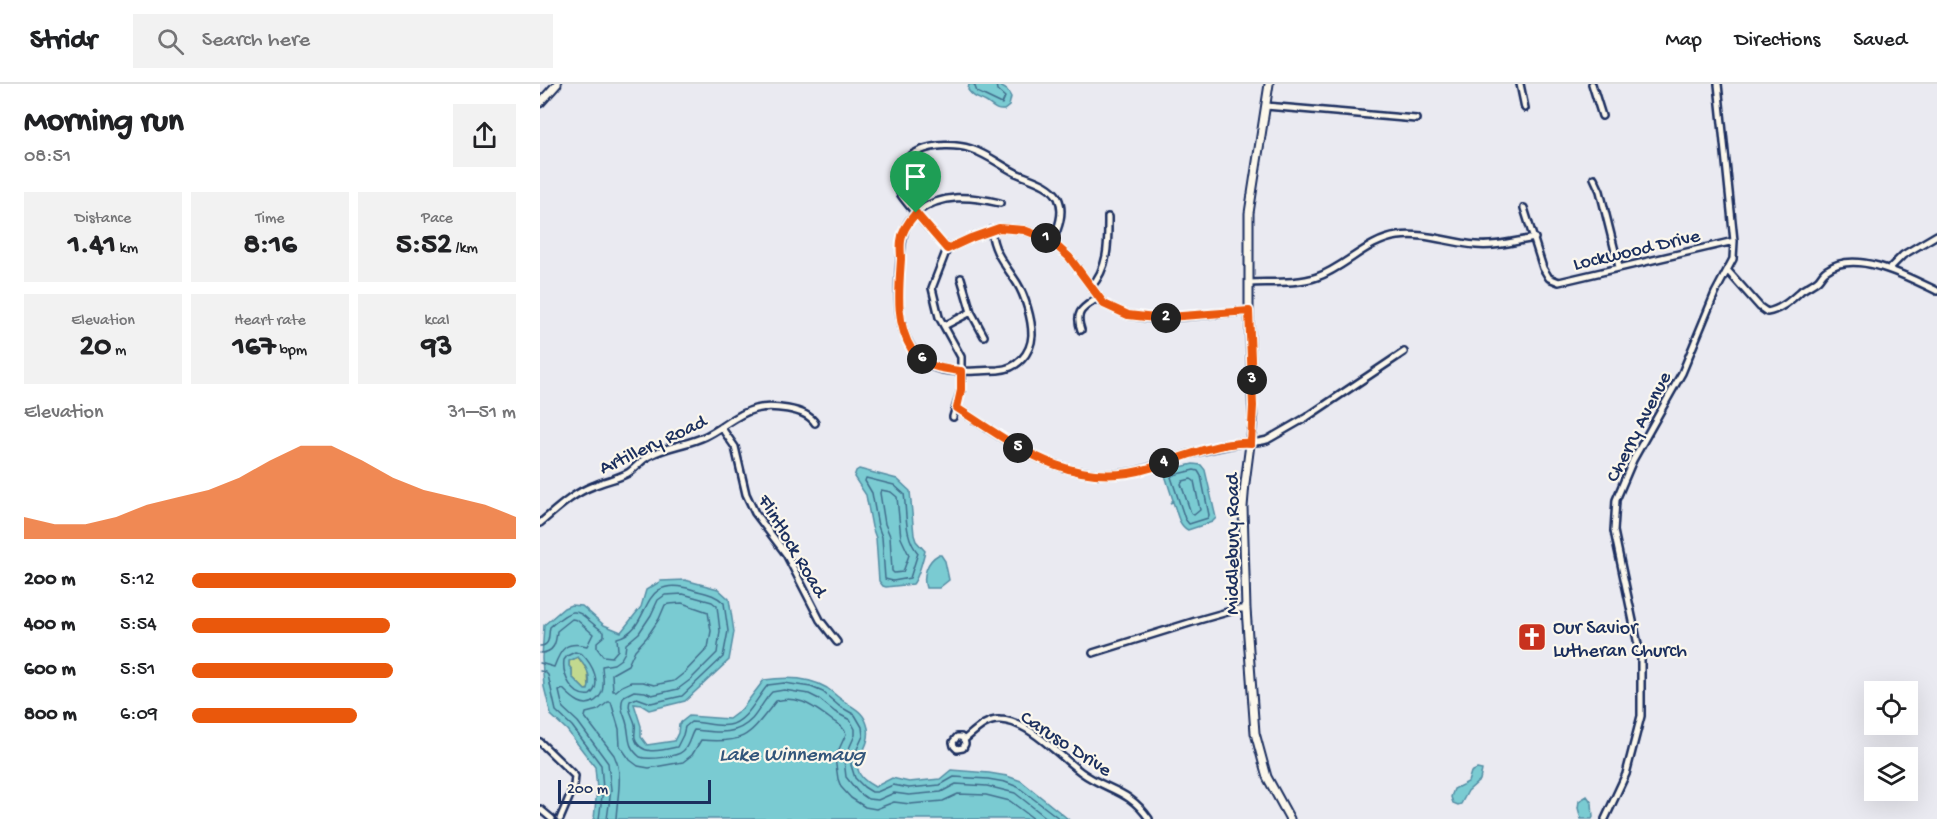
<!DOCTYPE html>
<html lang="en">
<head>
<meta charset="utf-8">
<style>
  body { margin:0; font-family:"Gochi Hand",sans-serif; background:#f2f2f2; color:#202124; height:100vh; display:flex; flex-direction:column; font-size:22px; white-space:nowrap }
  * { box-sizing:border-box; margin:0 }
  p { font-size:20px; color:#757577 }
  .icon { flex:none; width:33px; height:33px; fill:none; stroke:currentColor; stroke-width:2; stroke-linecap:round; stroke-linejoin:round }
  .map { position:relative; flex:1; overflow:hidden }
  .panel { display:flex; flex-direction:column; background:#fff; width:540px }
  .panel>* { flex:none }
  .fabs { position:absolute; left:1324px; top:597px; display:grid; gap:12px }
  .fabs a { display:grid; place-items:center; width:54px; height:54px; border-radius:0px; background:#fff; box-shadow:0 6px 24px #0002; font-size:30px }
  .scale { position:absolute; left:18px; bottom:15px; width:153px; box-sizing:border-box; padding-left:6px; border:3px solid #1b2f5e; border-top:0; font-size:16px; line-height:21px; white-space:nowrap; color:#1b2f5e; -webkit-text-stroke:4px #fbf7ec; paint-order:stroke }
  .pin { position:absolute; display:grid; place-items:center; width:51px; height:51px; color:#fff; margin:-62px -26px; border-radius:50% 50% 50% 0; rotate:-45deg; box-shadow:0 0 6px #0007 }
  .pin .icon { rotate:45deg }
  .km { position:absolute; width:30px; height:30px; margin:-15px; border-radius:50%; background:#222; color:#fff; font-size:16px; line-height:30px; text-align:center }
  .round { display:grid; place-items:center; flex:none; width:63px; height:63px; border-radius:0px; background:#f2f2f2 }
  .summary { display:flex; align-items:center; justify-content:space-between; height:102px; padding:0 24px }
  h1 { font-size:33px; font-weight:700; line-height:45px }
  .metrics { display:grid; grid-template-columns:repeat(3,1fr); gap:9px; height:102px; padding:6px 24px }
  .metrics div { display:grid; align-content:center; border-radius:0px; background:#f2f2f2; text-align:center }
  .metrics b { font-size:30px; font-weight:700 }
  .metrics small { font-size:16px; font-weight:400 }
  .metrics p { font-size:16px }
  .chart { height:168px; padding:12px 24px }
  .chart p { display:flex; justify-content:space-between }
  .chart svg { width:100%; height:108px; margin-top:6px; fill:#ea580c; opacity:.7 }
  ul { padding:0 24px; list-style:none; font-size:20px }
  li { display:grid; grid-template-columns:96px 72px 1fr; align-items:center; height:45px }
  li i { height:15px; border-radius:8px; background:#ea580c }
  header { display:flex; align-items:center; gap:36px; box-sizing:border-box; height:84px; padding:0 30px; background:#fff; border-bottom:2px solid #e0e0e0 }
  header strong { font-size:28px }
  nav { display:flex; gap:33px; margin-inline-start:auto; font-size:21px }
  .search { width:420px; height:54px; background:#f2f2f2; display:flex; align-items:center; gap:15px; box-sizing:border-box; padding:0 21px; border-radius:0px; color:#757577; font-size:22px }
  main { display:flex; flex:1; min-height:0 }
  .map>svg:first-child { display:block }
  .green { fill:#c2d98f; stroke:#6e8476; stroke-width:1.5 }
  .water { fill:#7acbd2; stroke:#548da4; stroke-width:1.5; fill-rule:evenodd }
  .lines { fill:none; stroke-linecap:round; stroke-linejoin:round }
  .shore { stroke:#416d8c; stroke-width:1.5 }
  .minor-casing { stroke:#1b2f5e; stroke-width:10 }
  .tertiary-casing { stroke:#1b2f5e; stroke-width:11 }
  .minor { stroke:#fbf7ec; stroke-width:5 }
  .tertiary { stroke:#fbf7ec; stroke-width:7 }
  .route-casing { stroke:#fff; stroke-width:12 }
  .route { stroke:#ea580c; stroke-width:8 }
  .labels { text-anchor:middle; stroke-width:4.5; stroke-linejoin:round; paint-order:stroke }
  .street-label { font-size:20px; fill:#1b2f5e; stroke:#fbf7ec }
  .poi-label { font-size:20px; fill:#1b2f5e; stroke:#fbf7ec; text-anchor:start }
  .water-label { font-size:21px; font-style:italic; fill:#33567b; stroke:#fbf7ec }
</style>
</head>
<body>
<header>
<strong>Stridr</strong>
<div class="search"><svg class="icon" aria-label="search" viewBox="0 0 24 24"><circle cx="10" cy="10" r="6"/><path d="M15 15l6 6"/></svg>Search here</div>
<nav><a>Map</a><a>Directions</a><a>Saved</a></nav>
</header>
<main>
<section class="panel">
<div class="summary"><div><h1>Morning run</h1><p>08:51</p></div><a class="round"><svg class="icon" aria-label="share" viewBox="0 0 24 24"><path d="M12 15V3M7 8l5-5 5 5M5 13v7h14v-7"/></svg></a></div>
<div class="metrics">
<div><p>Distance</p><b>1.41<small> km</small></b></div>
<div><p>Time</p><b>8:16</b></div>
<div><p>Pace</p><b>5:52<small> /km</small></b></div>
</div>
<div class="metrics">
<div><p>Elevation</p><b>20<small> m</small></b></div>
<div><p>Heart rate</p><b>167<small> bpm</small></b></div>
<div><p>kcal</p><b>93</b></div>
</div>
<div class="chart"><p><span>Elevation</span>31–51 m</p>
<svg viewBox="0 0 160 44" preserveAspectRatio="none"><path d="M0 44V35L10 38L20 38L30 35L40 30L50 27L60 24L70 19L80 12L90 6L100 6L110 12L120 19L130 24L140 27L150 30L160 35V44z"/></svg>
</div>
<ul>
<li><b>200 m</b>5:12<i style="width:100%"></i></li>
<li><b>400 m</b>5:54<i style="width:61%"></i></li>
<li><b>600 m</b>5:51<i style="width:62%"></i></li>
<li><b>800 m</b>6:09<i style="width:51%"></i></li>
</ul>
</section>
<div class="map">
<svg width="1397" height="735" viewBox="0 0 1397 735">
  <rect width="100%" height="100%" fill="#eaeaf1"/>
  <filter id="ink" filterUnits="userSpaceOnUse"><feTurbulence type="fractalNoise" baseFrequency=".0167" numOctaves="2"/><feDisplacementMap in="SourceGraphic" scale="12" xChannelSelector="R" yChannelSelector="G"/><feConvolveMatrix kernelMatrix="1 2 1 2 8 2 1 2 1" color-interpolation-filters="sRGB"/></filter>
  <g filter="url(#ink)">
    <path class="green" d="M38,573L48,587L49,605L45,606L32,593V586L29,582V577Z"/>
    <path class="water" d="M457,0L467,6L471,13L469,22L464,26C455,27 453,22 446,18C438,14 434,14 428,6L429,0Z
      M653,380L661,381L665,386L676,434L672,438L648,446C638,441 637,428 633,418L630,419L633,416L625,391L628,386Z
      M319,385L357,395L370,407L374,451L376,457L385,467C383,475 378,494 373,500L346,503L343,502L339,497L336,454L332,443L326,411L314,393L316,387Z
      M398,471H401L405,477L409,496L399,504H386C382,492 387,477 398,471Z
      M145,496L178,505L189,515L194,548L189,576L145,617L109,626L101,621L94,620L101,642V653L107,661L134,657L138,649L139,640L149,632L189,635L201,626L224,596C244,593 268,592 287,604C293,608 298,614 305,618C316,625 325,629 328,644C333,669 298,683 335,703L352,694L369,698L400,695L411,686L449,689L467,692L481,697L528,735H54L57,705L55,683L27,646L11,631L4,603L2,574L4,541L24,524L31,521L42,522L64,541L81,548L101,523L106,506L121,497ZM38,573C47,582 52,593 48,606H45L32,593V586L29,582V577Z
      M937,685L942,686L940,696L928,707L921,720L918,721L913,719L911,713L914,705L928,698L931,688Z
      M1047,712L1052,719L1053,733L1052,735H1041L1038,724L1039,717Z"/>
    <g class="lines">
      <path class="shore" d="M434,0L437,8L462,20L465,13L457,6L456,0
        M654,386L658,387L661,392L669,431L668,434L649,440L645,435L631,393L633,391Z
        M326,394L354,401L364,410C367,430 364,453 378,469L370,494L353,497L345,495L342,453L338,442L332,409L325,397Z
        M651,395L654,397L660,426L654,431L651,429L641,400L643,397Z
        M341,406L351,408L357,413L361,454L369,471L363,488L354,489L352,487L350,452L345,440L340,409Z
        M142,519L168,528L171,547L168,564L144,589L134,597L114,601L103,598H91L82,602L76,607H73L72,590L88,581L95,566L107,553L119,535L125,521L129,520Z
        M0,562C11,562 8,551 10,543C40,516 37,530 64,548V552L57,558V564L63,572L72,573L78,566L77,554C115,545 95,487 154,506C165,509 175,510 184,519L188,547L183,573L142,612L111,619L97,614L90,617C87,625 93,632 95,640C96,645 94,650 95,654C100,673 123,666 137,663L143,651L145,643L151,638C164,638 176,643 189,641C207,638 217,613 228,601L244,599L271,603L283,608L299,622L315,631L322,643L323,652L312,676L311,681L315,694L324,703L332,708H337L353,701L369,704L400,701L414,693L448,695L465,698L478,703L520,735
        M35,568L42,570C52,580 63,600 50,611C32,614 22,590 24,576L27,572Z
        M0,569C14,569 16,559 17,547L32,535L37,536L53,550L47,562C26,557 21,564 14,583L0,579
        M0,587L5,588L8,591L16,627L32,642L61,681L63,705L59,735
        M67,735L71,706L68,679L38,638L23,624L19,607L23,605C28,610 33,615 39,618C51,624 63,614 63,601C64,595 62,588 62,582L74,580L81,575L85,568L86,560L99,549L111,531L118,516L125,511L143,510L172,518L177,522L180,547L177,569L150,596L138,605L112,611L105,608L94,607L84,612C78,624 85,630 87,641C90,656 87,662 100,673C108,676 137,673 143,667C149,662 150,652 154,646C175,648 195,653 212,635C219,627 224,616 232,608L244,606L269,610L279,615L295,628L310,636L315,645V651L304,676L306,693L318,708L328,715L338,716L354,709L369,711L401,708L416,700L447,702L475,709L508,735
        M76,735C77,713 84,691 74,671L45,633L46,629L58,626L68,618H71L79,645L80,662L90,676L98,682L109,684L143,678L152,671L161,656C206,660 209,651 236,617C259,611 272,622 289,634C296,640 303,641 306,650L295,674L298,695L301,703L311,714L325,723L336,725L354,718L370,720L403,717L418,710L446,711L470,717L494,735"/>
      <g class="minor-casing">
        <path id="minor" d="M980,0L985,24
          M1052,0L1062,32
          M726,22L876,35
          M1054,94L1060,107L1079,183
          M984,124L1003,184L1009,194L1019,198L1194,157
          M451,146C454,170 465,180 477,199C485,212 492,235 492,251C491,270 477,285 458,286C436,286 405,292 386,279C355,257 357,211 360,178C363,158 360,143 377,128C402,109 431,112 460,119
          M407,165C399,155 363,117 360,109C347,66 400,55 431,65C449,71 460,81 476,89C489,95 511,100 518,114C525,128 518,145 512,158
          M1350,184L1363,171L1397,151
          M1188,187L1220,223L1227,228C1241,226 1252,215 1262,206C1267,203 1273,200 1278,196C1281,193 1283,188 1287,186C1316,164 1370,194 1397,207
          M421,194L431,228L444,252
          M709,199C729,198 758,200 777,193C806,183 827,156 858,152C884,148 910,159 936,161C956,163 975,157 995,154
          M551,203C569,183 568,159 568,133
          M404,242L431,228
          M541,246C534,226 544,224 559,213
          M417,324C472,360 523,401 593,388C613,384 631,375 650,370C666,366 683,362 700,359C709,358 718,359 727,356L767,333L864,268
          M413,333L421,306V273L399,233L392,204L407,165L431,154L459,144L484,146L510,156L529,173L564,220L588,231L615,235L709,227
          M181,343L195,363L206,410L215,429L246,470L280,536L297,558
          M0,439C17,425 32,410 53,402C64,397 77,395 88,389C96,384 101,376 109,372C127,362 148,361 166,352C183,344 196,330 215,325C230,321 266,324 275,339
          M553,569L659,536L698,525H706
          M424,656L421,653H417L413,658L414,662L417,665L423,664L425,660L424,656C435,647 446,635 460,636C489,637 518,671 541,688C567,707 589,705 609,735
          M0,658L35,692L34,702L20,735
          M0,725L12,735
          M1065,735L1086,690L1101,632V575L1074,447L1076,416L1093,376L1142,289L1175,209L1193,175L1194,157L1178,0"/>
      </g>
      <g class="tertiary-casing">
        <path id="tertiary" d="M729,0L709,129V227L713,337L705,399L703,423L706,525L715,649L727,693L750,735
          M0,19L17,0"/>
      </g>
      <use href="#minor" class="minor"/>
      <use href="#tertiary" class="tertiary"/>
    </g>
  </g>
  <g class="lines" filter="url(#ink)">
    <g class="route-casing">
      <path id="route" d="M376,129L407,165L431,154L459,144L484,146L510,156L529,173L564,220L588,231L615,234L709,227L713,322L711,359C680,357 639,374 610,384C534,408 477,363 417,324L421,306V287C403,285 383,283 372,266C355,239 359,205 361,175C361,169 360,163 361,157C362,146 369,137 376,129Z"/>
    </g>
    <use href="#route" class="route"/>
  </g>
  <defs>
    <g id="church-square" transform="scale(1.5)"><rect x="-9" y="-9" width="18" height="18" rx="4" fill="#c8321e" stroke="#fbf7ec"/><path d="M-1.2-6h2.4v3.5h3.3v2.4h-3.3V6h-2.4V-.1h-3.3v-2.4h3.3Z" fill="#fff"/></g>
  </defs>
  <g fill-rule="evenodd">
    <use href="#church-square" x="992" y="553"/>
  </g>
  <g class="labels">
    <g class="street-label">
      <text transform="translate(1096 164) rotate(-13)" y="7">Lockwood Drive</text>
      <text transform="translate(1097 342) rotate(-63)" y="7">Cherry Avenue</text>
      <text transform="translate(112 359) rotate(-25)" y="7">Artillery Road</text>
      <text transform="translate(691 460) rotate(-90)" y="7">Middlebury Road</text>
      <text transform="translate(254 461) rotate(59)" y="7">Flintlock Road</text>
      <text transform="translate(527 658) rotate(33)" y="7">Caruso Drive</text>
    </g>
    <g class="poi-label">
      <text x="1013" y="549">Our Savior<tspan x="1013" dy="23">Lutheran Church</tspan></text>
    </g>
    <g class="water-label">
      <text x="252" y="676">Lake Winnemaug</text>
    </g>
  </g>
</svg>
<div class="fabs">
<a><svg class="icon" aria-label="locate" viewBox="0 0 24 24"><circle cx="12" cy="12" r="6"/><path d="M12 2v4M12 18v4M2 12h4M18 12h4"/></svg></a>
<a><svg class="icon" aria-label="layers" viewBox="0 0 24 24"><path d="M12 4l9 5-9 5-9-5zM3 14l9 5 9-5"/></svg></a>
</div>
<div class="scale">200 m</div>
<div class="pin" style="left:376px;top:129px;background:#1e9e55"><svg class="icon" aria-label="arrive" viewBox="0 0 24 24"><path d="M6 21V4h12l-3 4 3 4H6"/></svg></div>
<b class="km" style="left:506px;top:154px">1</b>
<b class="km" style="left:626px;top:234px">2</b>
<b class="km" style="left:712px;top:296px">3</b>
<b class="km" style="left:624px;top:379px">4</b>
<b class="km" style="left:478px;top:364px">5</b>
<b class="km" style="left:382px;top:275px">6</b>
</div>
</main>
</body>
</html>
